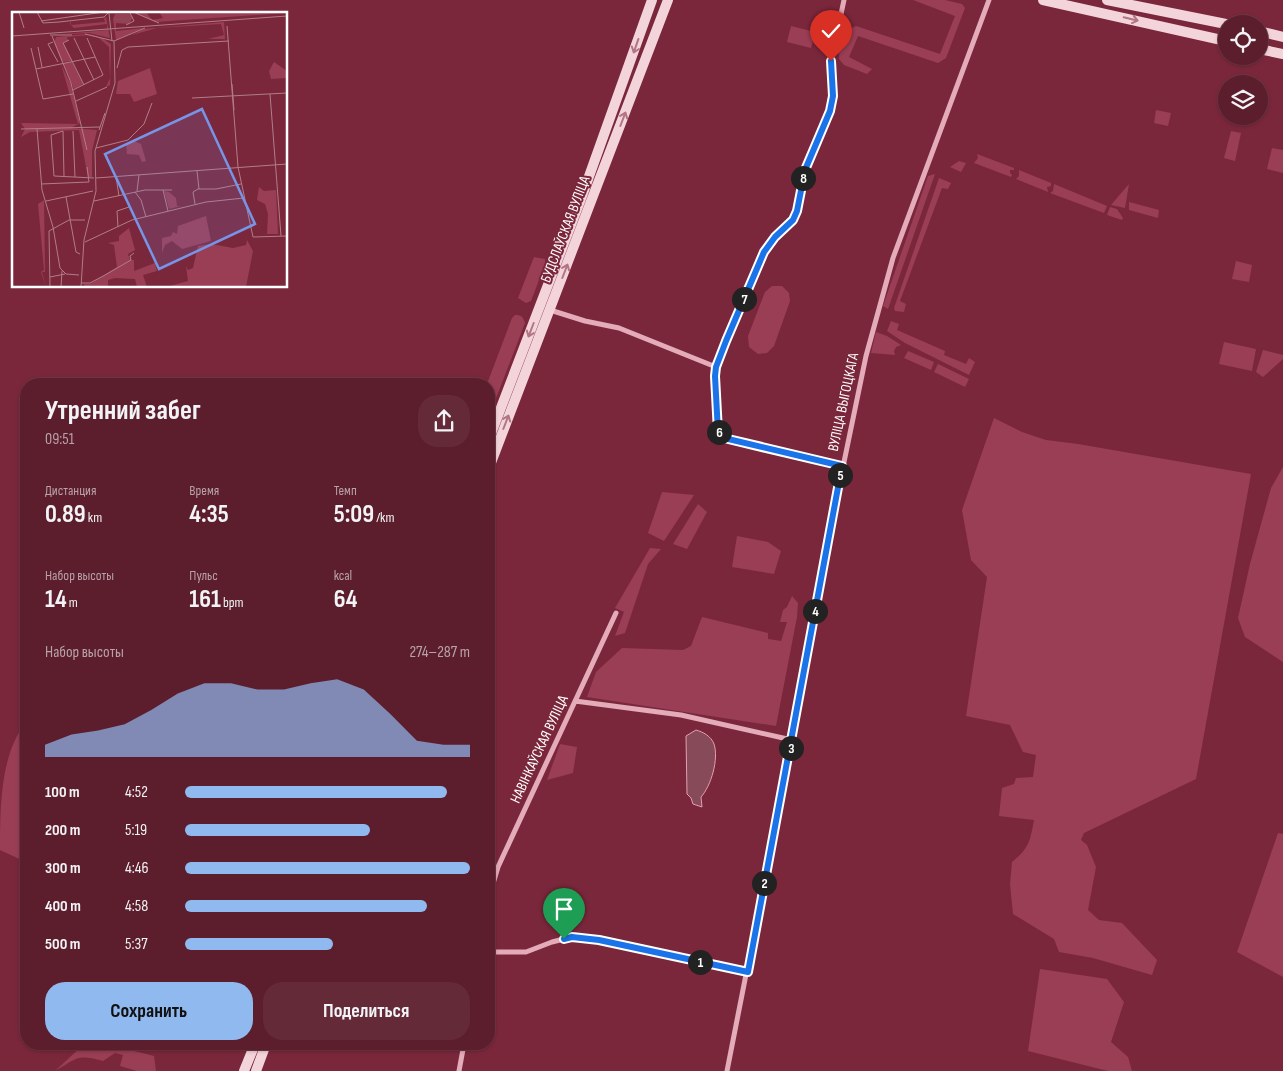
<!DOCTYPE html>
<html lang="ru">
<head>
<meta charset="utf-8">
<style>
  body { margin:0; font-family:"Sofia Sans Condensed",sans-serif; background:#652a38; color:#f1f3f6; height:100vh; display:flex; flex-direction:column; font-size:19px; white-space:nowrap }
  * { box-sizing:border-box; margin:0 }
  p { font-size:16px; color:#b8a2a9 }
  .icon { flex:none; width:28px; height:28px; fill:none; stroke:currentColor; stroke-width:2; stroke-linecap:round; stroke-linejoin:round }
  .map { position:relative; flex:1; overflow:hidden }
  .details { position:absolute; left:20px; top:378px; width:475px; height:672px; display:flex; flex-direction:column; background:#5c1d2c; border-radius:20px; box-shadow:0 1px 4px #0004,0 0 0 1px #713b48 }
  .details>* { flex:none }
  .fabs { position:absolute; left:1218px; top:15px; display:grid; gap:10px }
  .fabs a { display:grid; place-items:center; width:50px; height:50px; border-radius:50%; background:#5c1d2c; box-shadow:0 1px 4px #0004,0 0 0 1px #713b48; font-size:25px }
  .pin { position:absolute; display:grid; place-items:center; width:42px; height:42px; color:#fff; margin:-51px -21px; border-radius:50% 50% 50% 0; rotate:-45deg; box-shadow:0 0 5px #0007 }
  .pin .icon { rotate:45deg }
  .km { position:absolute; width:25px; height:25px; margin:-12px; border-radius:50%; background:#222; color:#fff; font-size:14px; line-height:25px; text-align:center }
  .round { display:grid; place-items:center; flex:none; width:52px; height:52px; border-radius:20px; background:#652a38 }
  .head { display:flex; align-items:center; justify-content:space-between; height:85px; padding:0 25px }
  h1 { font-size:28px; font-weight:700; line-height:38px }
  .stats { display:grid; grid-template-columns:repeat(3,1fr); gap:8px; height:85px; padding:5px 25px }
  .stats div { display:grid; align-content:center }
  .stats b { font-size:25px; font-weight:700 }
  .stats small { font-size:14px; font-weight:400 }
  .stats p { font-size:14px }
  .chart { height:140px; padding:10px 25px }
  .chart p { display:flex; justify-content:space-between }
  .chart svg { width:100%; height:90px; margin-top:5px; fill:#90b9f0; opacity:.7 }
  .primary-button { display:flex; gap:10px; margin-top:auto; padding:10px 25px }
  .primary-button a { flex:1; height:58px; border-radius:20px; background:#90b9f0; color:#111; font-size:20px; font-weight:700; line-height:58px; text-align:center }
  .primary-button a+a { background:#652a38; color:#f1f3f6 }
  ul { padding:0 25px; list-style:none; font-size:16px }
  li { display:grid; grid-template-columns:80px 60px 1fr; align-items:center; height:38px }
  li i { height:12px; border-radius:6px; background:#90b9f0 }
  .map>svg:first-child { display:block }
  .green { fill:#9a3e55 }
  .water { fill:#874a58; stroke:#e49fb2 }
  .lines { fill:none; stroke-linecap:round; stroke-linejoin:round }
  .street { stroke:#e4abb9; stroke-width:5 }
  .secondary { stroke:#f4d4db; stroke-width:10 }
  .oneway { stroke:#b17583 }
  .route-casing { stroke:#fff; stroke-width:10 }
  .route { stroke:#1a73e8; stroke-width:6 }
  .labels { text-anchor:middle; stroke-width:4; stroke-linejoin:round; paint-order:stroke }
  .street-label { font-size:15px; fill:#fff; stroke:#7b273b }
  .inset-river { fill:none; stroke:#874a58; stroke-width:2.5 }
  .inset-road { fill:none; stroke:#b07d89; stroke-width:1 }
  .view { fill:#7795e8; fill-opacity:0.15; stroke:#7795e8; stroke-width:2.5 }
  .inset-edge { fill:none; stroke:#fff; stroke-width:2.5 }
</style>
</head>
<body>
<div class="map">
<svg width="1283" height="1071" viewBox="0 0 1283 1071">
  <rect width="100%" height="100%" fill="#7b273b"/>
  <path class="green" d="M913,0H945L962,4L965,8L946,58L938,63L858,36L849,57L872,69L867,74L844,65L839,59C840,39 836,35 856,26L940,54L955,16Z
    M791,26L815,32L811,48L787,42Z
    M1156,110L1171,113L1168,126L1154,123Z
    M1231,131L1241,133L1235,161L1224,158Z
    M1272,148L1283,150V173L1267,169Z
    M977,154L1014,168V170H1010V173L1012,175L1011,177L974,163L978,158Z
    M959,161L966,163L961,172L950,167Z
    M1019,170L1051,183V186L1047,187L1048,192L1016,179L1019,176Z
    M935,174L888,309L883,306L928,176Z
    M939,178L951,183L948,189L942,188L900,301L906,304L904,312L895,311L894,308Z
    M1054,184L1107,206L1104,213L1050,193L1053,191Z
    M1129,184L1125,208L1111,205Z
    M1129,202L1159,210L1158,218L1129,210Z
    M1110,207L1117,209L1123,218L1122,220L1107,215Z
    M534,257L545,259V264L531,301L526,303L518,298Z
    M1236,261L1252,265L1249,282L1232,279Z
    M772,286H782L789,293L790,301L774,346L767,353L758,354L749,347L748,336L765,292Z
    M515,315C522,315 523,317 525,323L495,401L493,402L489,401V384H487L512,318Z
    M891,321L899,324L897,330L945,351L944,355L966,364L969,358L975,362L969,375L905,343L887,331Z
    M876,332L887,336L901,345L896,347L894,351L895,355L871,353Z
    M1224,342L1256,349L1252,371L1219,364Z
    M1263,350L1283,355V359L1263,377L1256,372Z
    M908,351L934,362L931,370L904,358Z
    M938,364L969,379L965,387L934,372Z
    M994,418L1022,432L1046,440L1078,444L1251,474L1196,779L1084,833L1081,840L1087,845L1096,867L1088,910L1099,920L1122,923L1157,960L1152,975L1093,958L1059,952L1054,939L1013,914L1010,884L1012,862C1029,848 1030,842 1034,820L999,816L1002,788L1014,784L1016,778L1033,777L1036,755L1023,752L1010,725L966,716L987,577L971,560L962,510Z
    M1283,467V662L1245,637L1238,618L1250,564L1271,488Z
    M662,492L694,495L664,541L648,533Z
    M698,504L707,512L687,549L673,544Z
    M737,536L768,542L781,551L774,574L732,567Z
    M650,548L661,549L648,564L625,633L615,636L624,612L615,608Z
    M792,596L798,603L797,617L776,726L587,697L596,672L622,648L683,650L691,646L702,617L768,633V639L781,641L787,622H780L783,610L787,607Z
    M26,723V862L0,850C0,810 0,753 26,723Z
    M560,744L577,747L573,773L547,780Z
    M1278,833L1283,834V977L1237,952Z
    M1040,969L1107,979L1124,1002L1111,1042L1128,1057L1132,1071H1108L1028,1051Z
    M84,1044H119L122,1048L154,1056L156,1071H137L120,1066L123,1055L115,1053L103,1061C76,1054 78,1058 55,1071Z"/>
  <path class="water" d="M696,730C703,732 711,736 714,744C719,759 711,786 701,797L702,807L693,804L691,798L687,794L686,736Z"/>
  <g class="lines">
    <path class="street" d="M550,310L585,321L619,328L716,367
      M842,466L724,438L718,432L715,376L716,367L726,341L764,252L775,237L793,220L797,211L805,170L830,111L833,96L831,61L844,0
      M575,701L681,715L792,740
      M489,897L498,867L616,613
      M489,954L493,952H526L552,942L572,937L599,940L747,972
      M459,1071L464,1044
      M727,1071L791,746L821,573L866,356L893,258L989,0"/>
    <path class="secondary" d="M1043,0L1226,41
      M1107,0L1226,24
      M1259,31L1283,37
      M1259,49L1283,54
      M489,439L582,196L652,0
      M489,468L668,0
      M244,1071L255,1044
      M256,1071L266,1044"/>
  </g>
  <defs><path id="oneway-shaft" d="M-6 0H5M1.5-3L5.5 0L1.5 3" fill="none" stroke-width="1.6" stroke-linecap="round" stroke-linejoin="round" transform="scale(1.25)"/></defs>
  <g class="oneway">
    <use href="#oneway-shaft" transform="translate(1131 19) rotate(13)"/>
    <use href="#oneway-shaft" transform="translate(636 46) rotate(109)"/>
    <use href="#oneway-shaft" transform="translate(623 119) rotate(-69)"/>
    <use href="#oneway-shaft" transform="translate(565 271) rotate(-69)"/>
    <use href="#oneway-shaft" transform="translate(531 330) rotate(111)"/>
    <use href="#oneway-shaft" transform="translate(506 422) rotate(-69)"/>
  </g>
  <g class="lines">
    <g class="route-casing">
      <path id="route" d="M564,939L572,937L599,940L748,972L842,466L724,438L718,432L715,376L716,367L726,341L764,252L775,237L793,220L797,211L805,170L830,111L833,96L831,61"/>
    </g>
    <use href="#route" class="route"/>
  </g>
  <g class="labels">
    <g class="street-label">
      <text transform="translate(565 229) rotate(-69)" y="5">БУДСЛАЎСКАЯ ВУЛІЦА</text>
      <text transform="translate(843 402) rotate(-78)" y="5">ВУЛІЦА ВЫГОЦКАГА</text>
      <text transform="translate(539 749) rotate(-65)" y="5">НАВІНКАЎСКАЯ ВУЛІЦА</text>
    </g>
  </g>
  <g transform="translate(12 12)">
    <rect width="275" height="275" fill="#7b273b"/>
    <path d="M121,0H134L140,8L151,6L147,0L275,1L143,10ZM103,2H117L121,5L117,12L104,11V19L132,16L104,28L101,7ZM94,5L98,26L77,21L41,23L95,18V20V12L62,16L58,12L59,9V13L93,10L92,6ZM212,10L213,27H196L212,23L209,12L145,16L120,23L132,17ZM74,22L81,23L90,26L99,32L98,73L94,75L98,66L97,35L87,26L77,23L55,25L56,29L51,30L60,49L50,50L42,31L44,25ZM60,50L71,72L62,77L51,51ZM262,50L275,59V66L259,67L257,59ZM49,52L59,73L68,111L59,116L85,118L80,139V165H76L67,118L18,120L9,125L13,117L9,111L66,112ZM138,56L145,82L122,90L118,82H104L106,69ZM122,129L129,132L134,149L130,150L127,143L115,142L114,132ZM247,175L252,179L264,178L266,222H255L256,202L253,192L245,188ZM152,179L157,180L164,186L165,194H169L157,197ZM32,188L33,260H30L34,275L29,260L32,258L26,192ZM194,204L199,229L170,237L160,229L153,233L150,241V226L159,224L161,220L165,222L166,214ZM117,216L123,238L116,242L118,248H122V259L143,251L145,259L131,263L135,275H125L123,267L103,266L96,268V274L72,275V272H78L105,255L102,233L96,231L107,229V224ZM235,228L241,239L234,275H154L176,269L174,254L176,258L181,256L186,234L199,232L221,236L234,233Z" fill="#9a3e55"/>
    <path class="inset-river" d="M103,8L119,7"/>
    <path class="inset-road" d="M7,0L12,16M25,0L31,11L47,10M101,0H121L147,11M97,1L100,29M29,9L92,0M47,10L92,5L97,0M114,13L122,9L118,1M215,14L226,155L241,225L275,224M73,22L102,29L133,16M38,23H60M0,24L275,4M40,24L59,71L75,138M62,26L82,68M57,28L51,31L72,73M41,30L36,32L46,50M26,35L30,55M116,35L217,29M19,36L31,87L61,82M105,56L110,38L116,35M24,57L83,45M220,72L222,98M61,78L91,63L75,26M258,82L269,224M180,86L275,81M64,89L95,75M9,117L88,115M25,117L30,178L41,215L48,256L54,262L67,263M87,118L93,101M51,119L39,123L42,164L82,166M51,119L52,165M61,119L63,165M84,136L116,128L132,112L140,91M185,159L187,177M104,165L107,184M84,166L275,152M29,172L77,170L75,155M151,178L156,199M125,179L127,163M123,180L129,188L134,205M54,185L64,240L68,242M34,189L81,179M82,189L133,178H160M183,192L181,180L186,177H204L229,172M106,215L105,199L117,195M73,230L120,208L194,190L232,186M38,265L53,262M69,271H78L93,263L119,248L118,244L122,241M38,275L37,219L57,208H73M49,275L50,259M69,275L72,228L84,179L83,139L103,71L102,29"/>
    <path class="view" d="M190,97L243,212L147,257L93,142Z"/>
    <rect width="275" height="275" class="inset-edge"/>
  </g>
</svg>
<div class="fabs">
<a><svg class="icon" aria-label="locate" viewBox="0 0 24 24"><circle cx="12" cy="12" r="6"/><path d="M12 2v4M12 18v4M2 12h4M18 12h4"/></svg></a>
<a><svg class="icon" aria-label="layers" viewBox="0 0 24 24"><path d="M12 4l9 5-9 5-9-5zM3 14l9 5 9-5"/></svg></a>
</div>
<div class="pin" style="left:564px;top:939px;background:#1e9e55"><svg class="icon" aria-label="arrive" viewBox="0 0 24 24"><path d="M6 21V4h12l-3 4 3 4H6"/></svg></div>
<div class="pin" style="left:831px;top:61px;background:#d93025"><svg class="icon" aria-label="check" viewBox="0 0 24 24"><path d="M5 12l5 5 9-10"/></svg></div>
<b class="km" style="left:700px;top:962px">1</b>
<b class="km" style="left:764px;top:883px">2</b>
<b class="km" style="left:791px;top:748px">3</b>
<b class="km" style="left:815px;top:611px">4</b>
<b class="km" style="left:840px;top:475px">5</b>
<b class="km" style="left:719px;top:432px">6</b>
<b class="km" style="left:744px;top:299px">7</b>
<b class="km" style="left:803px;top:178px">8</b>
<section class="details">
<div class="head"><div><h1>Утренний забег</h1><p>09:51</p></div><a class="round"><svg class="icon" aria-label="share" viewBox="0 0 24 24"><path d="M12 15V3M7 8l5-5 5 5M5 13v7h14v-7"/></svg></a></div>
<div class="stats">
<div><p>Дистанция</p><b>0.89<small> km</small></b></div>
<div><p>Время</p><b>4:35</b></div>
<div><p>Темп</p><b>5:09<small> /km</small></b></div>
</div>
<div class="stats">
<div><p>Набор высоты</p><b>14<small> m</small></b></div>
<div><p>Пульс</p><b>161<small> bpm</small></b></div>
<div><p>kcal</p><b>64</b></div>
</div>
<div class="chart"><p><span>Набор высоты</span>274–287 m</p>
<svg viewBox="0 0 160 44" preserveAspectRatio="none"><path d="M0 44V38L10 33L20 31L30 28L40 21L50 13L60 8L70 8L80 11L90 11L100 8L110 6L120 11L130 23L140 36L150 38L160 38V44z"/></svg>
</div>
<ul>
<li><b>100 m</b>4:52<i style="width:92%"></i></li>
<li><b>200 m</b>5:19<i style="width:65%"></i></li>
<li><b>300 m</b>4:46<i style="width:100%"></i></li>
<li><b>400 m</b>4:58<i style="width:85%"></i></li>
<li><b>500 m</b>5:37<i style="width:52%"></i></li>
</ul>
<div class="primary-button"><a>Сохранить</a><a>Поделиться</a></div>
</section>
</div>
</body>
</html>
